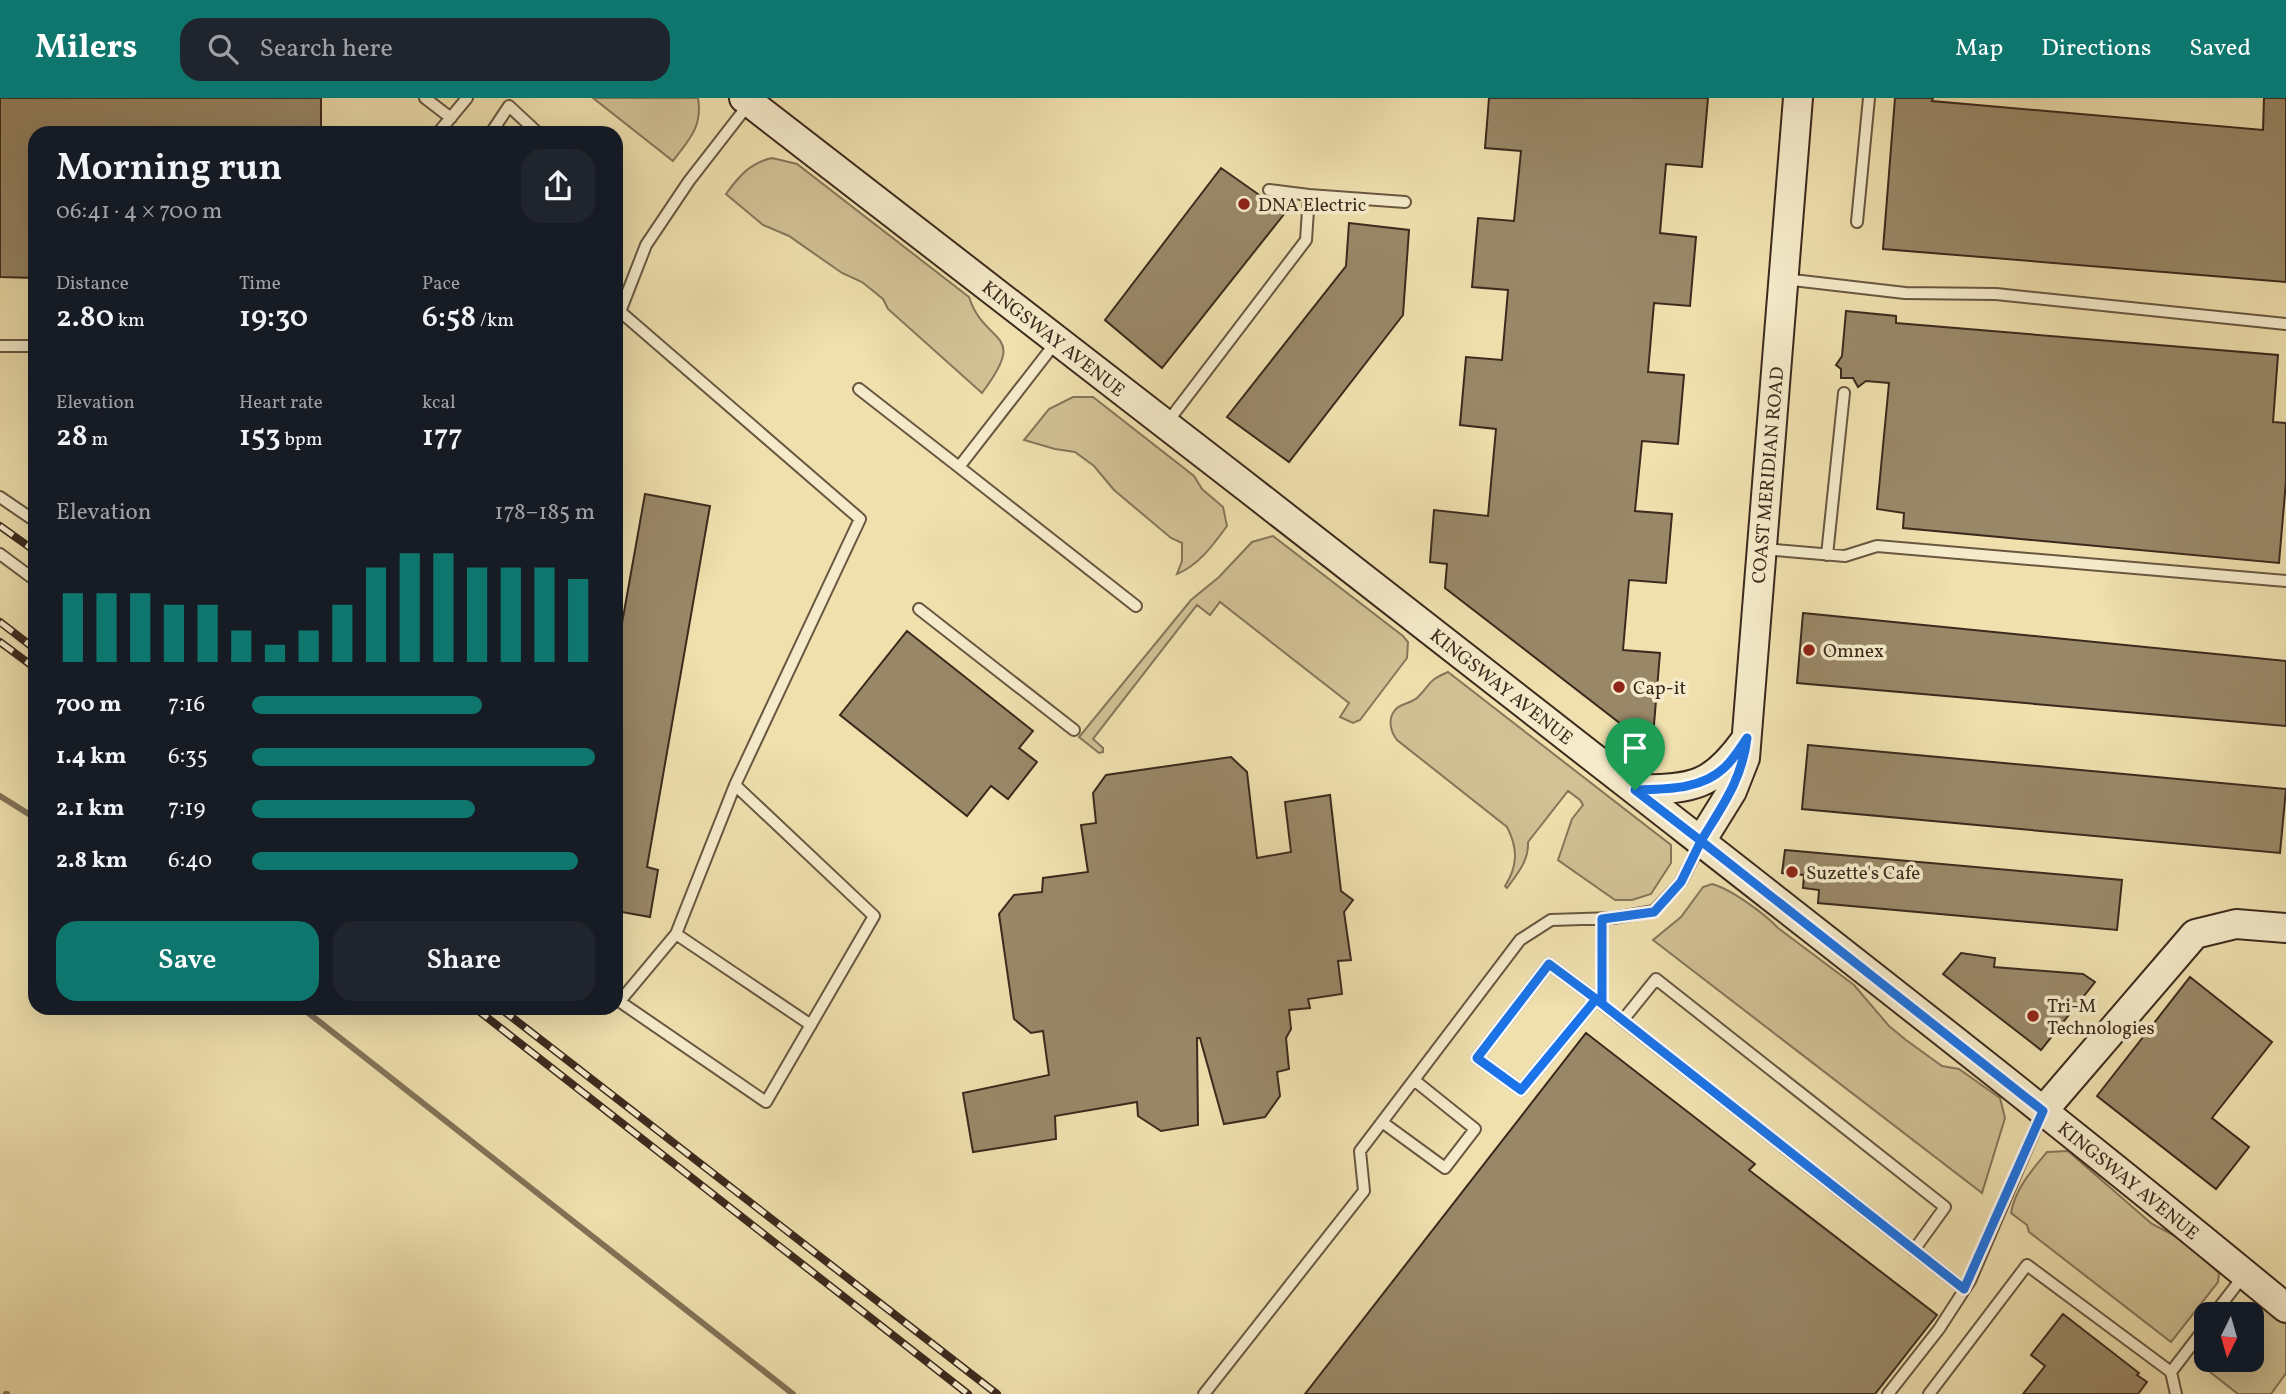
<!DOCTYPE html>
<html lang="en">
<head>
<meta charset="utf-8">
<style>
  body { margin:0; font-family:Vollkorn,serif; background:#20242c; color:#f1f3f6; height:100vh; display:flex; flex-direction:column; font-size:26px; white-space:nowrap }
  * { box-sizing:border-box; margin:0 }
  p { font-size:23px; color:#9ea1a6 }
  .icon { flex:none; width:38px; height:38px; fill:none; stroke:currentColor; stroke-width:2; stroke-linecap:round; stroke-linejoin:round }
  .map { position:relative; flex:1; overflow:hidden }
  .side { position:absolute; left:28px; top:28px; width:595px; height:889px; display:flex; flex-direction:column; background:#171b24; border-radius:21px; box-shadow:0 7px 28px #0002 }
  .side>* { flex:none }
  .needle { width:46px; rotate:185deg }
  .tools { position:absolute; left:2194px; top:1204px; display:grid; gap:14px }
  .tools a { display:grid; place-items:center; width:70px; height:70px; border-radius:14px; background:#171b24; box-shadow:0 7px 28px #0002; font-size:35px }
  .pin { position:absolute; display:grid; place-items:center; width:60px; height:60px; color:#fff; margin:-72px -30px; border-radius:50% 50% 50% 0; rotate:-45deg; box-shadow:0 0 7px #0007 }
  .pin .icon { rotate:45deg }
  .round { display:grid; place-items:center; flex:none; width:74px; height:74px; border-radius:21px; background:#20242c }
  .head { display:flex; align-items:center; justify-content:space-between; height:119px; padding:0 28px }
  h1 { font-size:38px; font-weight:600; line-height:52px }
  .metrics { display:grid; grid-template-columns:repeat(3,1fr); gap:10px; height:119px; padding:7px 28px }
  .metrics div { display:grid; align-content:center }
  .metrics b { font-size:30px; font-weight:600 }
  .metrics small { font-size:19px; font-weight:400 }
  .metrics p { font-size:19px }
  .chart { height:196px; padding:14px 28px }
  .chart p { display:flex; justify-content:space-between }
  .chart svg { width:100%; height:126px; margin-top:7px; stroke:#0f766e; stroke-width:6 }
  .cta { display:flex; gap:14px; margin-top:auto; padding:14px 28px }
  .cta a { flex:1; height:80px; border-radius:21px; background:#0f766e; color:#fff; font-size:28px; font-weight:600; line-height:80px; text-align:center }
  .cta a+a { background:#20242c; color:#f1f3f6 }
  ul { padding:0 28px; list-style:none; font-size:23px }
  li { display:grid; grid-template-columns:112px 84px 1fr; align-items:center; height:52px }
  li i { height:18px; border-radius:9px; background:#0f766e }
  header { display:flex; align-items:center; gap:42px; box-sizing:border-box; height:98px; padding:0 35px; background:#0f766e; color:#fff }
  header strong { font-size:33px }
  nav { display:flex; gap:38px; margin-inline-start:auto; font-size:24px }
  .search { width:490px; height:63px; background:#20242c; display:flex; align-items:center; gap:18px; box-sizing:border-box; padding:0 24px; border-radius:21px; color:#9ea1a6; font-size:26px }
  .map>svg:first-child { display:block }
  .green { fill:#d1c195; stroke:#867559; stroke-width:2 }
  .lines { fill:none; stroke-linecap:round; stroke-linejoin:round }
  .stream { stroke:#837257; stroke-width:6 }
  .building { fill:#998868; stroke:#3c291d; stroke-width:2 }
  .lane-casing { stroke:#695741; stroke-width:14 }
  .secondary-casing { stroke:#3c291d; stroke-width:32 }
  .lane { stroke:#f5ebca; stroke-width:10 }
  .secondary { stroke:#f5ebca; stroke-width:28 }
  .rail-casing { stroke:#3c291d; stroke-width:8 }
  .rail { stroke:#f5ebca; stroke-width:5; stroke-dasharray:16; stroke-linecap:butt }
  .route-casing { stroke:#fff; stroke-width:14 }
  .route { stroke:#1a73e8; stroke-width:9 }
  .poi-dot { fill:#8f2418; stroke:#f5ebca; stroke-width:2.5 }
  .labels { text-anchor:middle; stroke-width:7; stroke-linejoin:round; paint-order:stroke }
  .poi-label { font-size:19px; fill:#3c291d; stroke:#f5ebca; text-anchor:start }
  .street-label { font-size:19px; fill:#3c291d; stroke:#f5ebca }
</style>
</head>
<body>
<header>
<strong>Milers</strong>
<div class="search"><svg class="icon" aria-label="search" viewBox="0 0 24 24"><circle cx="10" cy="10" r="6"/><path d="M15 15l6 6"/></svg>Search here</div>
<nav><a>Map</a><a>Directions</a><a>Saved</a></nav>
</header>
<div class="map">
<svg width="2286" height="1296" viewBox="0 0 2286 1296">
  <rect width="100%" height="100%" fill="#efe0ae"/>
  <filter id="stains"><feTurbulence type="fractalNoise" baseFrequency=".00286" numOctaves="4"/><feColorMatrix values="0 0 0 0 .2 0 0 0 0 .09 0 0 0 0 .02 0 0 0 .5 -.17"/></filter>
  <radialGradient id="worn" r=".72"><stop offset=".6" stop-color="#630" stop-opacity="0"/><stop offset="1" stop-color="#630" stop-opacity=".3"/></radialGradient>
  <path class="green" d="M593,0H698C703,28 689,42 673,63Z
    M772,60L797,66L969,199C985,249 1030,231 982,295L888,211L883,201L862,184L842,175L789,138L763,127L726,96C739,78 750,65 772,60Z
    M1073,299H1093L1194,378L1202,391L1223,409L1227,428C1213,447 1199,467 1177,476L1182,463V445L1171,440L1114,392L1094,368L1075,354L1055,351L1024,342L1049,311Z
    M1273,438L1403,538L1408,544L1407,560L1360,622L1353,625L1340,619L1349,605L1220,504L1210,517L1197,507L1093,641L1103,650V654L1099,655L1079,639L1191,502L1219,479L1252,444Z
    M1448,574L1671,747V765L1651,796L1632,802H1615L1558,762L1572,721L1583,707L1580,702L1568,693L1528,744C1529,763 1517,776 1507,790L1505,788C1518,768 1518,750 1507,729L1397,642C1390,633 1387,619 1397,610C1403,605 1412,605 1418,599C1432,585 1427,583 1448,574Z
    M1712,786C1731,791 1765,816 1778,830L1854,887L1889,928L1906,942L1942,968L1959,971L2000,1000L2005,1020L1982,1095L1653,842L1681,819L1703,789Z
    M2068,1053L2152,1126L2181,1141L2219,1175L2218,1184L2171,1244L2029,1134L2027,1127L2011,1115C2015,1091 2032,1072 2047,1054Z
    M2255,1204H2261L2286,1219V1275L2271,1296H2238L2200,1266L2207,1258V1262H2252V1216H2239Z"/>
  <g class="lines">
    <path class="stream" d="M0,698L35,720
      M302,910L793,1296
      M6,1296H7"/>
  </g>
  <path class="building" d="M0,0H321V35H35V180L0,179Z
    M1489,0H1708L1702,69L1666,66L1660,135L1696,139L1690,208L1654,205L1648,274L1684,277L1678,346L1642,343L1635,413L1672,416L1666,485L1629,482L1623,552L1660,555L1652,650L1445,490L1447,466L1430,464L1434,412L1488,418L1496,331L1460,327L1466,259L1502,262L1508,192L1472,189L1478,120L1514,123L1521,53L1485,50Z
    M1895,0H1933L1932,3L2263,32L2264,0H2286V184L1883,151Z
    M1221,70L1285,115L1162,270L1105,222Z
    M1349,125L1409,132L1403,217L1289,364L1227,319L1346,168Z
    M1846,213L1896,218V225L2278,257L2273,324L2286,325V383L2279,465L1903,430L1904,415L1877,411L1889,285L1866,283L1858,289L1853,280H1841V271L1836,267L1842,258Z
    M645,396L710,408L647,769L658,772L650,819L616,813V559Z
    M1803,515L2286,563V628L1797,585Z
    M907,533L1033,633L1019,650L1037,664L1008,701L991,688L967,718L840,617Z
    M1808,647L2286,691L2280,755L1802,711Z
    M1231,659L1247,674L1257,760L1291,754L1285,704L1330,697L1341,793L1353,802L1344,814L1351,862L1338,863L1342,896L1308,901L1310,910L1289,912L1291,931L1286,940L1289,971L1277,974L1280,998L1265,1019L1224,1026L1200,940H1197L1198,1027L1161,1033L1138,1018L1137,1004L1055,1018L1056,1041L973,1054L963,995L1049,977L1043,933L1031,935L1014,921L999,816L1014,797L1042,794L1043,780L1088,774L1081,727L1096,725L1093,695L1106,677Z
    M1785,752L2122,782L2117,832L1818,805L1819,792L1803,790L1804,777L1782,775Z
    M1961,855L1995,860L1994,869L2083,876L2095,884L2041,952L1943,876Z
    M2190,879L2272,944L2212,1020L2249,1049L2216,1091L2097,998Z
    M1586,935L1755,1066L1749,1072L1937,1217L1875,1296H1305Z
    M2063,1216L2139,1275L2137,1277L2147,1284L2138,1296H2023L2045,1268L2031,1257Z"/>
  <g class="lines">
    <g class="lane-casing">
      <path id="lane" d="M425,0L451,20
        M438,35L467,0
        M491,35L509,8L538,35
        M1269,92L1309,97
        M1857,124L1869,0
        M1784,181L1905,195L1996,196L2286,226
        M616,210L860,421L735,687L874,818L766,1004L616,901
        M616,224L646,147L689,83L748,7
        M1056,244L959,369L1136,508
        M0,248H35
        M859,291L959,369
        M1166,326L1306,142L1309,97L1405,104
        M0,399L35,423
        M1764,451L1845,458L1877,448L2286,483
        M0,456L35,482
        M1827,457L1844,295
        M919,511L1074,632
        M1602,821V906L1964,1191
        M676,836L811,927
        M1596,901L1521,992L1477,960L1549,866L1596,901L1602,906
        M620,903L676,836L735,687
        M1623,922L1656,881L1945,1109L1914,1152
        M1382,1024L1445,1070L1475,1031L1414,982
        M2214,1216L2245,1176
        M2171,1274L2207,1227
        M1204,1296L1364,1093L1360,1053L1520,842L1551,822L1613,820L1654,813L1681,784L1701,744
        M1888,1296L1939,1231L1970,1183L2042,1015
        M1929,1296L2027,1167L2171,1274L2176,1296"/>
    </g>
    <g class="secondary-casing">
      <path id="secondary" d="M744,0C1041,229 1336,458 1631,689C1851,861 2071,1032 2286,1210
        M1635,692C1691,690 1710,691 1744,644
        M1701,743L1732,693L1745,660L1798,0
        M2043,1013L2195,836L2236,826L2286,830"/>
    </g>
    <use href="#lane" class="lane"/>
    <use href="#secondary" class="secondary"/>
    <g class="rail-casing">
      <path id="rail" d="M0,428L35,453
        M0,524L35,551
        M0,544L35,570
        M475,910L968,1296
        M500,910L997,1296"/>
    </g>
    <use href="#rail" class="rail"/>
  </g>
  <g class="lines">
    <g class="route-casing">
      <path id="route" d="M1635,692L1701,743L1681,784L1654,814L1602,821V905L1596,901L1549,866L1477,960L1521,992L1596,901L1964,1191L2043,1013L1701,743C1722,708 1742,682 1747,640C1740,650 1733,662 1724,670C1701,692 1665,691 1635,692"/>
    </g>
    <use href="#route" class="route"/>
  </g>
  <g class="poi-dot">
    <circle cx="1244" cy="106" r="7"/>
    <circle cx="1809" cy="552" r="7"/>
    <circle cx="1619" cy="589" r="7"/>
    <circle cx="1792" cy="774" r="7"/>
    <circle cx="2033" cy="918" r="7"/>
  </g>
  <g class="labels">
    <g class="poi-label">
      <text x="1258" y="113">DNA Electric</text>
      <text x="1823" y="559">Omnex</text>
      <text x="1633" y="596">Cap-it</text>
      <text x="1806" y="781">Suzette's Cafe</text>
      <text x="2047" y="914">Tri-M<tspan x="2047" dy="22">Technologies</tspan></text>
    </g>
    <g class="street-label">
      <text transform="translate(1054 240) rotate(38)" y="7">KINGSWAY AVENUE</text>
      <text transform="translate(1767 377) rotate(-85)" y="7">COAST MERIDIAN ROAD</text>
      <text transform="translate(1502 588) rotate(38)" y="7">KINGSWAY AVENUE</text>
      <text transform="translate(2129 1082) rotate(39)" y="7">KINGSWAY AVENUE</text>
    </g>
  </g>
  <rect width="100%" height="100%" filter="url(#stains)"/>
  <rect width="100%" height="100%" fill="url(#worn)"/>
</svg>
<div class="tools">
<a><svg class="needle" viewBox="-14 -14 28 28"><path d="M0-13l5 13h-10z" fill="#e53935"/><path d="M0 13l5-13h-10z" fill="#9ea1a6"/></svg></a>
</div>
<div class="pin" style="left:1635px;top:692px;background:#1e9e55"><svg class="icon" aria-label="arrive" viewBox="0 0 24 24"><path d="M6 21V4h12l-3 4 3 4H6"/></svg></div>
<section class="side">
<div class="head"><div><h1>Morning run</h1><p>06:41 · 4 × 700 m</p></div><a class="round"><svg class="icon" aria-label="share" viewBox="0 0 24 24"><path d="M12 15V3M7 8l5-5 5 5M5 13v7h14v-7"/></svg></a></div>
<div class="metrics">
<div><p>Distance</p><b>2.80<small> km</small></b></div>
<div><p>Time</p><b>19:30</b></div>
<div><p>Pace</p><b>6:58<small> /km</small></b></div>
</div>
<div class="metrics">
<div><p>Elevation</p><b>28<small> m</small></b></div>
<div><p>Heart rate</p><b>153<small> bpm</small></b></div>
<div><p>kcal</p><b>177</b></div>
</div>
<div class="chart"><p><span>Elevation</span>178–185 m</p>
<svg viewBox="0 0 160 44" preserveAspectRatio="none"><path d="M5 44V20M15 44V20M25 44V20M35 44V24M45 44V24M55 44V33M65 44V38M75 44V33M85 44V24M95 44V11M105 44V6M115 44V6M125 44V11M135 44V11M145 44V11M155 44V15"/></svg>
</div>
<ul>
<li><b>700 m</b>7:16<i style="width:67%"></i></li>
<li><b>1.4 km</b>6:35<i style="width:100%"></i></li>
<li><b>2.1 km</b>7:19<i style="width:65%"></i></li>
<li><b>2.8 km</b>6:40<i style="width:95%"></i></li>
</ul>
<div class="cta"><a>Save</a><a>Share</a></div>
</section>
</div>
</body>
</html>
